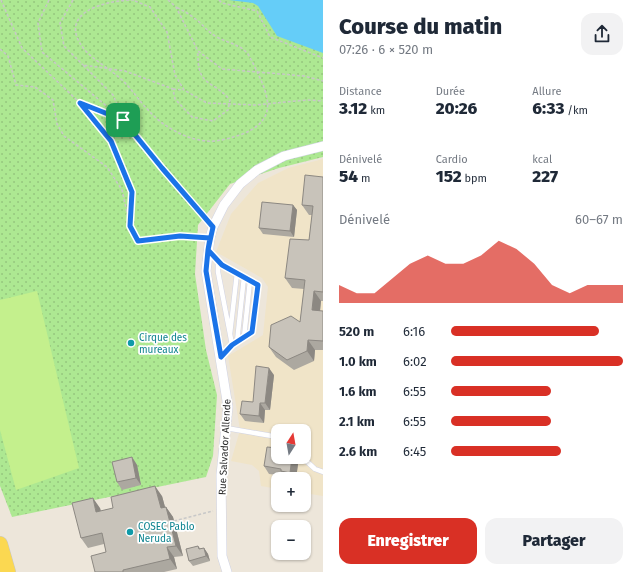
<!DOCTYPE html>
<html lang="fr">
<head>
<meta charset="utf-8">
<style>
  body { margin:0; font-family:"Fira Sans",sans-serif; background:#f2f2f3; color:#1f2937; height:100vh; display:flex; flex-direction:column; font-size:15px; white-space:nowrap }
  * { box-sizing:border-box; margin:0 }
  p { font-size:13px; color:#747a83 }
  .icon { flex:none; width:22px; height:22px; fill:none; stroke:currentColor; stroke-width:2; stroke-linecap:round; stroke-linejoin:round }
  .map { position:relative; flex:1; overflow:hidden }
  .sheet { display:flex; flex-direction:column; background:#fff; width:316px }
  .sheet>* { flex:none }
  .needle { width:26px; rotate:11deg }
  .buttons { position:absolute; left:271px; top:424px; display:grid; gap:8px }
  .buttons a { display:grid; place-items:center; width:40px; height:40px; border-radius:8px; background:#fff; box-shadow:0 1px 3px #0004; font-size:20px }
  .pin { position:absolute; display:grid; place-items:center; width:34px; height:34px; color:#fff; margin:-17px; border-radius:8px; box-shadow:0 2px 6px #0006 }
  .round { display:grid; place-items:center; flex:none; width:42px; height:42px; border-radius:12px; background:#f2f2f3 }
  .overview { display:flex; align-items:center; justify-content:space-between; height:68px; padding:0 16px }
  h1 { font-size:22px; font-weight:800; line-height:30px }
  .stats { display:grid; grid-template-columns:repeat(3,1fr); gap:6px; height:68px; padding:4px 16px }
  .stats div { display:grid; align-content:center }
  .stats b { font-size:17px; font-weight:800 }
  .stats small { font-size:11px; font-weight:400 }
  .stats p { font-size:11px }
  .chart { height:112px; padding:8px 16px }
  .chart p { display:flex; justify-content:space-between }
  .chart svg { width:100%; height:72px; margin-top:4px; fill:#d93025; opacity:.7 }
  .button { display:flex; gap:8px; margin-top:auto; padding:8px 16px }
  .button a { flex:1; height:46px; border-radius:12px; background:#d93025; color:#fff; font-size:16px; font-weight:800; line-height:46px; text-align:center }
  .button a+a { background:#f2f2f3; color:#1f2937 }
  ul { padding:0 16px; list-style:none; font-size:13px }
  li { display:grid; grid-template-columns:64px 48px 1fr; align-items:center; height:30px }
  li i { height:10px; border-radius:5px; background:#d93025 }
  main { display:flex; flex:1; min-height:0 }
  .map>svg:first-child { display:block }
  .education { fill:#f0e4c8; fill-rule:evenodd }
  .park { fill:url(#park-dots) }
  .pitch { fill:#c4f08d }
  .water { fill:#65cdf8 }
  .lines { fill:none; stroke-linecap:round; stroke-linejoin:round }
  .service-casing { stroke:#d0d3e4; stroke-width:5.5 }
  .minor-casing { stroke:#d0d3e4; stroke-width:10 }
  .primary-casing { stroke:#c8c8c8; stroke-width:16 }
  .path { stroke:#c8c8c8; stroke-width:1.5; stroke-dasharray:3 2; stroke-linecap:butt }
  .service { stroke:#fff; stroke-width:4.5 }
  .minor { stroke:#fff; stroke-width:9 }
  .primary { stroke:#fbd851; stroke-width:15 }
  .wall { fill:#aca8a0 }
  .shaded-wall { fill:#8c8882 }
  .building { fill:#c8c3ba; stroke:#8c8882 }
  .route-casing { stroke:#fff; stroke-width:8 }
  .route { stroke:#1a73e8; stroke-width:5 }
  .culture-dot { fill:#0f9aa8; stroke:#fff; stroke-width:1.5 }
  .labels { text-anchor:middle; stroke-width:3.5; stroke-linejoin:round; paint-order:stroke }
  .culture-label { font-size:10px; fill:#0d838f; stroke:#fff; text-anchor:start }
  .street-label { font-size:10px; fill:#2a2a2a; stroke:#fff }
</style>
</head>
<body>
<main>
<div class="map">
<svg width="323" height="572" viewBox="0 0 323 572">
  <defs>
    <pattern id="park-dots" width="8" height="8" patternUnits="userSpaceOnUse"><rect width="8" height="8" fill="#ade892"/><path d="M2 2h.1M6 6h.1" fill="none" stroke="#95c77e" stroke-width="1.8" stroke-linecap="round"/></pattern>
  </defs>
  <rect width="100%" height="100%" fill="#ede6da"/>
  <path class="education" d="M323,159V496L304,493V479H278V489L261,486L259,471L252,465L231,461L240,430L228,356L263,335L268,287L262,278L216,252L231,214L258,183L288,168ZM278,431H304V457H278Z"/>
  <path class="park" d="M0,0H323V157L279,168L230,184L198,225L195,274L206,350L217,395L213,456L206,477L12,517L0,486Z"/>
  <path class="pitch" d="M37,291L79,468L16,490L0,430V300Z"/>
  <path class="water" d="M229,0H323V53L277,36L258,6L253,3Z"/>
  <g class="lines">
    <g class="service-casing">
      <path id="service" d="M209,251L222,265L258,285L252,332L232,345L221,357
        M218,261V272L230,334
        M244,337L250,281
        M237,342L244,277
        M232,345L230,334L237,273
        M226,428L278,437
        M302,457L315,469L323,472"/>
    </g>
    <g class="minor-casing">
      <path id="minor" d="M227,572L222,556L221,475L228,407L206,271L210,238L213,227L224,205L240,184L257,170L284,156L323,146"/>
    </g>
    <g class="primary-casing">
      <path id="primary" d="M0,544L8,572"/>
    </g>
    <path class="path" d="M1,0L22,48L80,103L123,120L206,219
      M49,0L38,23L42,52L122,119
      M73,0L60,23L64,46L83,65
      M134,0C107,0 55,12 84,49C91,58 111,70 121,79C132,89 139,101 149,111C162,126 187,140 207,141C218,142 230,138 240,135C272,123 273,105 259,76C256,69 252,61 248,54C240,44 227,43 217,37C207,32 202,23 194,18C188,13 182,10 176,7
      M168,0L176,7L198,51L222,69L304,76L323,81
      M219,0L222,3L257,11L270,37L323,58
      M135,1L150,7L167,32L175,75L184,90L207,103L255,105L307,100L323,101
      M0,49L8,56L16,85L35,87L53,100L57,124L64,136L107,167L122,190L130,226
      M173,89L183,90
      M81,105L111,141L132,192L130,226L138,241L180,236L201,238
      M123,119L113,95L83,65L125,71L173,89L175,99L192,117L213,121L228,110L230,100C211,78 197,88 198,51
      M174,521L213,511"/>
    <use href="#service" class="service"/>
    <use href="#minor" class="minor"/>
    <use href="#primary" class="primary"/>
  </g>
  <path class="wall" d="M323,177V301H321L320,311H323V350H315L314,361L294,370L276,357L269,347L300,322L304,289L292,288L285,278L309,240L312,215H309L302,205Z
    M293,205L297,210L294,237L263,234L259,228Z
    M274,375L270,410H265L264,423L245,421L240,414L253,402Z
    M132,457L137,465L141,485L122,490L117,482Z
    M278,457L298,464L296,479H286L284,476L269,474L264,466Z
    M162,496L165,507H166L173,517L183,556L174,557L177,569L164,572H95L106,552L104,544L88,548L81,538L100,508L101,511Z
    M198,546L201,549L204,548L208,554L210,561L193,566L189,561Z"/>
  <path class="shaded-wall" d="M293,205L297,210L294,237L290,231Z
    M314,291L321,301L319,320L312,310Z
    M308,340L315,350L314,361L307,351Z
    M269,368L274,375L270,410L265,403Z
    M260,403L265,410L264,423L259,416Z
    M132,457L137,465L141,485L136,478Z
    M292,457L298,464L296,479H294L290,473Z
    M155,486L162,496L168,518L161,508Z
    M93,498L100,508L103,522L96,512Z
    M166,507L173,517L183,556L176,546Z
    M167,547L174,557L177,569L170,559Z
    M204,548L208,554L210,561L206,556Z"/>
  <path class="building" d="M305,175L323,177V292L314,291L312,310L323,311V341L308,340L307,351L287,360L269,347L271,325L291,316L300,322L305,280L285,278L290,239L309,240L313,206L302,205Z
    M262,202L293,205L290,231L259,228Z
    M256,366L269,368L265,403H260L259,416L240,414L242,401L253,402Z
    M267,447L278,448V457H292L290,473L281,471V469L264,466Z
    M132,457L136,478L117,482L112,462Z
    M155,486L161,508L166,507L176,546L167,547L170,559L123,570V572H95L91,556L106,552L102,533L81,538L72,503L93,498L96,512L113,508L111,497Z
    M198,546L199,549L204,548L206,556L189,561L186,549Z"/>
  <g class="lines">
    <g class="route-casing">
      <path id="route" d="M123,120L80,103L111,141L132,192L130,226L138,241L180,236L210,238L208,250L222,265L258,285L252,332L232,345L221,357L206,271L208,250L213,227L162,168L123,120"/>
    </g>
    <use href="#route" class="route"/>
  </g>
  <g class="culture-dot">
    <circle cx="131" cy="343" r="4"/>
    <circle cx="130" cy="532" r="4"/>
  </g>
  <g class="labels">
    <g class="culture-label">
      <text x="139" y="341">Cirque des<tspan x="139" dy="12">mureaux</tspan></text>
      <text x="138" y="530">COSEC Pablo<tspan x="138" dy="12">Neruda</tspan></text>
    </g>
    <g class="street-label">
      <text transform="translate(224 447) rotate(-87)" y="4">Rue Salvador Allende</text>
    </g>
  </g>
</svg>
<div class="buttons">
<a><svg class="needle" viewBox="-14 -14 28 28"><path d="M0-13l5 13h-10z" fill="#e53935"/><path d="M0 13l5-13h-10z" fill="#747a83"/></svg></a>
<a>+</a>
<a>−</a>
</div>
<div class="pin" style="left:123px;top:120px;background:#1e9e55"><svg class="icon" aria-label="arrive" viewBox="0 0 24 24"><path d="M6 21V4h12l-3 4 3 4H6"/></svg></div>
</div>
<section class="sheet">
<div class="overview"><div><h1>Course du matin</h1><p>07:26 · 6 × 520 m</p></div><a class="round"><svg class="icon" aria-label="share" viewBox="0 0 24 24"><path d="M12 15V3M7 8l5-5 5 5M5 13v7h14v-7"/></svg></a></div>
<div class="stats">
<div><p>Distance</p><b>3.12<small> km</small></b></div>
<div><p>Durée</p><b>20:26</b></div>
<div><p>Allure</p><b>6:33<small> /km</small></b></div>
</div>
<div class="stats">
<div><p>Dénivelé</p><b>54<small> m</small></b></div>
<div><p>Cardio</p><b>152<small> bpm</small></b></div>
<div><p>kcal</p><b>227</b></div>
</div>
<div class="chart"><p><span>Dénivelé</span>60–67 m</p>
<svg viewBox="0 0 160 44" preserveAspectRatio="none"><path d="M0 44V33L10 38L20 38L30 29L40 20L50 15L60 20L70 20L80 15L90 6L100 11L110 20L120 33L130 38L140 33L150 33L160 33V44z"/></svg>
</div>
<ul>
<li><b>520 m</b>6:16<i style="width:86%"></i></li>
<li><b>1.0 km</b>6:02<i style="width:100%"></i></li>
<li><b>1.6 km</b>6:55<i style="width:58%"></i></li>
<li><b>2.1 km</b>6:55<i style="width:58%"></i></li>
<li><b>2.6 km</b>6:45<i style="width:64%"></i></li>
</ul>
<div class="button"><a>Enregistrer</a><a>Partager</a></div>
</section>
</main>
</body>
</html>
